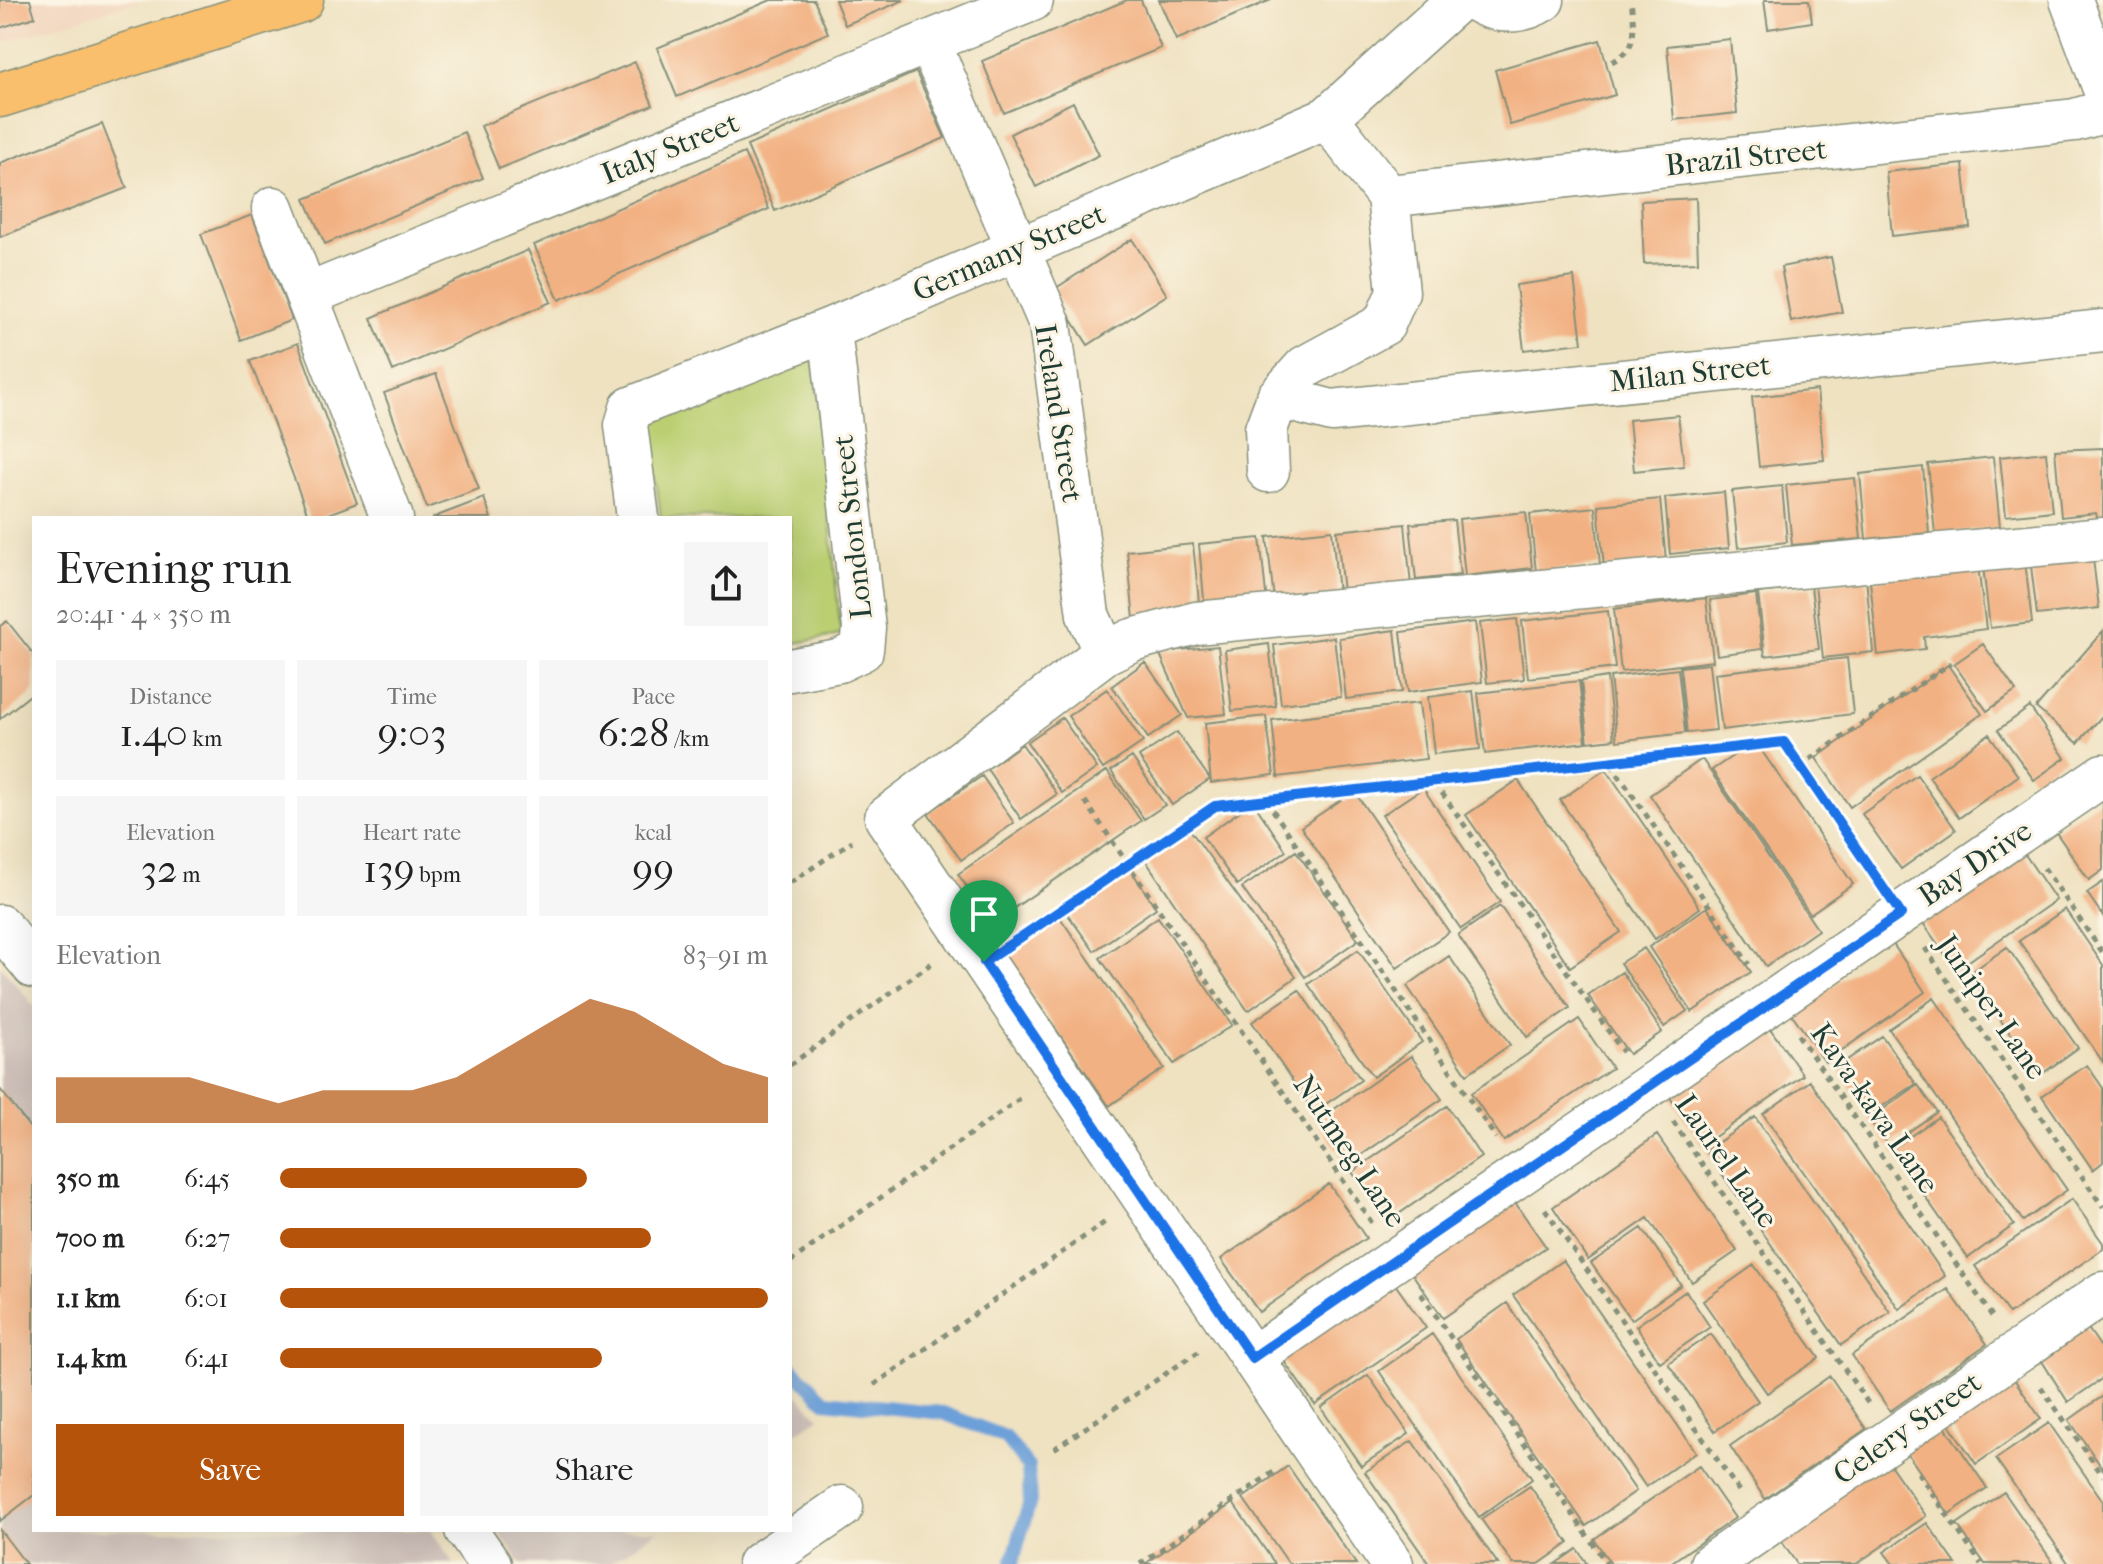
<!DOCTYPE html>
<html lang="en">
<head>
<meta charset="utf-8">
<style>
  body { margin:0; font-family:"IM FELL French Canon",serif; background:#f6f6f6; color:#222; height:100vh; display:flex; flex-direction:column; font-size:30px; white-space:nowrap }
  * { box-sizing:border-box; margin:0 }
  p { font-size:26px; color:#767676 }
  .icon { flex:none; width:44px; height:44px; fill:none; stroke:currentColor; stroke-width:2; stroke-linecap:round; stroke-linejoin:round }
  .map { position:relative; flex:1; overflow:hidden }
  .details { position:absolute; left:32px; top:516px; width:760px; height:1016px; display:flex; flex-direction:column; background:#fff; border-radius:0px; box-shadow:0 8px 32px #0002 }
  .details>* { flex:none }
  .pin { position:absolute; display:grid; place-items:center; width:68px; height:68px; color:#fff; margin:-82px -34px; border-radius:50% 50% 50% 0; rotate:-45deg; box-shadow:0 0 8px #0007 }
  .pin .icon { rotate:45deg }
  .round { display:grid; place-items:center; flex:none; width:84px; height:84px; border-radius:0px; background:#f6f6f6 }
  .headline { display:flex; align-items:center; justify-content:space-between; height:136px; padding:0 24px }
  h1 { font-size:44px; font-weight:600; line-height:60px }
  .figures { display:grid; grid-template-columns:repeat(3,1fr); gap:12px; height:136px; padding:8px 24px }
  .figures div { display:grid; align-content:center; border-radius:0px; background:#f6f6f6; text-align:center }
  .figures b { font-size:40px; font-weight:600 }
  .figures small { font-size:22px; font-weight:400 }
  .figures p { font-size:22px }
  .chart { height:224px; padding:16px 24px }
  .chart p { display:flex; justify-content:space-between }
  .chart svg { width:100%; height:144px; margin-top:8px; fill:#b45309; opacity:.7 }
  .primary-button { display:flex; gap:16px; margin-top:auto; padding:16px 24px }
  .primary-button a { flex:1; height:92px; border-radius:0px; background:#b45309; color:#fff; font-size:32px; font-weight:600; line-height:92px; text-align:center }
  .primary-button a+a { background:#f6f6f6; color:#222 }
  ul { padding:0 24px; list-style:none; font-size:26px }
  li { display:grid; grid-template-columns:128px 96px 1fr; align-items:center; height:60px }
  li i { height:20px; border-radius:10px; background:#b45309 }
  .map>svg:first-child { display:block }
  .built { fill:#f2d5be }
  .industrial { fill:#cfc1ba }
  .green { fill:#bbcf72; stroke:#6d8653; stroke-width:2 }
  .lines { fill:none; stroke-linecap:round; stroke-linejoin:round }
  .stream { stroke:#6da0d8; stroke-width:14 }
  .building { fill:#f2b182 }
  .minor-casing { stroke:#87907a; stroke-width:45 }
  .primary-casing { stroke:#87907a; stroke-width:47 }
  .path { stroke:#87907a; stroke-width:5; stroke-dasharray:6 6; stroke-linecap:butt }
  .minor { stroke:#fff; stroke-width:42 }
  .primary { stroke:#f9bf6d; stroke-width:44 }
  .route-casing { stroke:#fff; stroke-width:16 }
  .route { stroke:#1a73e8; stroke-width:10 }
  .labels { text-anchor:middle; stroke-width:6; stroke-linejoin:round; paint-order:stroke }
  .street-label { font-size:30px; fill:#1f3d34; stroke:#fcf5e5 }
</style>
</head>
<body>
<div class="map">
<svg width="2103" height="1564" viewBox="0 0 2103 1564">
  <rect width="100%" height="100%" fill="#fcf5e5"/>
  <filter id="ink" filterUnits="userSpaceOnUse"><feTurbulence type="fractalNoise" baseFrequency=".0125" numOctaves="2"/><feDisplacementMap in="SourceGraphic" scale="16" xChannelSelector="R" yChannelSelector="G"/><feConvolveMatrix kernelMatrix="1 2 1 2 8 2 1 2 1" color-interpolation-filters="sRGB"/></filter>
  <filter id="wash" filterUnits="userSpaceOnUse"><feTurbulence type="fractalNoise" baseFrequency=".006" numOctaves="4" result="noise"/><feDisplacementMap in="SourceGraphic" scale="32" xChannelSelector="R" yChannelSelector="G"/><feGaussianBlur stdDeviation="1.8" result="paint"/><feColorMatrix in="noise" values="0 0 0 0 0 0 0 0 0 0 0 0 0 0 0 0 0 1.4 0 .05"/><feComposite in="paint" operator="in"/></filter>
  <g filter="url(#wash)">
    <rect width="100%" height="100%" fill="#efe2c1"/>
    <path class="built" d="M0,0H142L0,43Z"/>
    <path class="industrial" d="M0,965L34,1006V1530H430L454,1564H0Z
      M790,1387L819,1417L790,1437Z
      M497,1530H658L609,1564H521Z"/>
    <path class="green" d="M814,359L841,635L790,644V518H661L648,423Z"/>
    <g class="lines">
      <path class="stream" d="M790,1366L825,1401L943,1413L1005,1437L1028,1467L1030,1501L1012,1564"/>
    </g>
    <g id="blocks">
      <path class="building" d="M0,0H30L35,17L0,28Z
        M771,0H814L828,33L677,97L657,48Z
        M835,0H904L845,25Z
        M1127,0H1141L1161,48L1004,113L982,61Z
        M1159,0H1271L1176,40Z
        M1764,0H1809L1812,22L1768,29Z
        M1730,39L1737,113L1674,120L1667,46Z
        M1600,40L1615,95L1510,125L1495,70Z
        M635,62L653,105L499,169L481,126Z
        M916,72L945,138L775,211L747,146Z
        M1073,102L1099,155L1036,187L1010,134Z
        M102,124L127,188L0,237V163Z
        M464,132L483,178L325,244L305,199Z
        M744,153L769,209L559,300L534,245Z
        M1963,164L1970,227L1892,236L1886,172Z
        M1696,198L1698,262L1644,264L1641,201Z
        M252,215L292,320L241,340L201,234Z
        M1132,239L1167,295L1088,345L1053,290Z
        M528,250L551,302L393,371L371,318Z
        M1831,257L1842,312L1791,322L1781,267Z
        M1574,277L1582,343L1524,350L1516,285Z
        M298,343L357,503L318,518H309L250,361Z
        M436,374L479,489L427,508L384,393Z
        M1817,390L1824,460L1759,467L1752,397Z
        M1678,415L1684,466L1634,471L1629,420Z
        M2103,448V522H2098L2096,513L2061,517L2055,450Z
        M2046,452L2052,511L2006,516L2000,457Z
        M1993,457L2000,527L1935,534L1928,464Z
        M1923,467L1929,533L1866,539L1860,474Z
        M1855,478L1861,539L1792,545L1786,485Z
        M1782,486L1787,542L1738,548L1732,491Z
        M1724,492L1729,548L1670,554L1665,498Z
        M484,498L491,518H432Z
        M1660,499L1666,561L1604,568L1598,505Z
        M1595,507L1600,565L1536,572L1530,514Z
        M1526,512L1532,568L1465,576L1459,519Z
        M1454,520L1460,575L1416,580L1410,524Z
        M1405,524L1411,586L1343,593L1337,531Z
        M1332,530L1338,594L1274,601L1267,537Z
        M1260,538L1267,603L1205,610L1199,544Z
        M1193,544L1200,612L1134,619L1127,551Z
        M2092,551L2099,608L2037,615L2030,558Z
        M2025,560L2032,623L1990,628L1983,566Z
        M1978,566L1986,629L1924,637L1925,649L1878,655L1870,581Z
        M1866,578L1873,652L1823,658L1815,584Z
        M1811,587L1819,649L1765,656L1758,593Z
        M1756,594L1762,649L1717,655L1710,600Z
        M1706,598L1713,661L1621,672L1614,609Z
        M1608,611L1615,668L1528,678L1522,621Z
        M1517,619L1524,679L1487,683L1480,623Z
        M7,621L34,655V692L0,719V626Z
        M1475,622L1482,682L1408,692L1401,632Z
        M1395,630L1402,692L1346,699L1339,638Z
        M2103,631V715L2078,743L2036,708Z
        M1334,637L1341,697L1281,704L1274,645Z
        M1269,644L1276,706L1232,711L1225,650Z
        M1983,644L2016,691L1987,711L1954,664Z
        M1218,646L1226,714L1188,718L1159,652Z
        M1847,658L1853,714L1722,730L1715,673Z
        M1145,662L1182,715L1148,738L1112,686Z
        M1709,664L1716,730L1687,733L1680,667Z
        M1948,665L1982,714L1850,807L1816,758Z
        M1678,669L1685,733L1617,741L1610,677Z
        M1607,677L1614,739L1588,742L1581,681Z
        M1579,681L1586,742L1485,754L1478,693Z
        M1107,689L1143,742L1103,769L1068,716Z
        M1473,691L1480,749L1434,754L1428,697Z
        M1419,703L1426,759L1278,777L1272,720Z
        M2030,707L2065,758L2034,780L1998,730Z
        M1266,716L1274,775L1211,783L1205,723Z
        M1062,718L1097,768L1062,793L1027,742Z
        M1177,732L1210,779L1172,805L1139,757Z
        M1989,734L2018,776L1959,818L1929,777Z
        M1755,741L1853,884L1810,914L1712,770Z
        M1022,744L1057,794L1021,819L987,769Z
        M1132,757L1165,805L1144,819L1111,771Z
        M1702,759L1818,930L1766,966L1650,795Z
        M1606,769L1700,908L1655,939L1560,800Z
        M1107,771L1141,821L992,923L958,874Z
        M1917,775L1956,830L1901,869L1862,814Z
        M982,776L1014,823L961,860L928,813Z
        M1518,780L1621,932L1570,967L1466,815Z
        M1423,788L1500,902L1461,929L1382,815Z
        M1354,791L1449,932L1397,968L1301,827Z
        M2103,798V870L2089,880L2055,831Z
        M1253,802L1286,851L1237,885L1203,837Z
        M1188,827L1296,977L1248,1011L1144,858Z
        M1296,851L1358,940L1305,977L1242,888Z
        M2024,853L2056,900L1956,970L1923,923Z
        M1129,867L1156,908L1094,951L1066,912Z
        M2103,882V916L2087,893Z
        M1500,906L1570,1008L1527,1037L1458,935Z
        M1707,907L1751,972L1692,1012L1649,947Z
        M2065,909L2103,965V1062L2019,941Z
        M1059,916L1164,1068L1109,1106L1004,954Z
        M1158,917L1232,1025L1174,1064L1100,958Z
        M1893,944L1925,992L1825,1062L1792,1014Z
        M2007,947L2078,1048L2039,1076L1969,974Z
        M1644,948L1687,1011L1664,1027L1620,963Z
        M1358,950L1422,1042L1373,1077L1308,984Z
        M1449,956L1510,1045L1467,1074L1407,986Z
        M1622,972L1662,1032L1629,1054L1588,995Z
        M1299,990L1361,1080L1314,1112L1252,1022Z
        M1934,998L2067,1190L2023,1221L1889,1029Z
        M1579,1019L1612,1068L1504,1141L1471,1093Z
        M1764,1020L1803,1075L1703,1145L1664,1089Z
        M1882,1036L1916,1084L1869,1115L1837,1067Z
        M1411,1056L1442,1099L1347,1165L1317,1121Z
        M2087,1065L2103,1088V1162L2093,1170L2042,1096Z
        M1810,1081L1945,1276L1899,1309L1763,1114Z
        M1918,1085L1937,1112L1888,1146L1869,1119Z
        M0,1089L34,1133V1495L0,1521Z
        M1447,1106L1481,1157L1387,1222L1352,1172Z
        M1755,1117L1890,1312L1841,1345L1706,1151Z
        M1938,1117L2014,1225L1968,1258L1892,1149Z
        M1657,1135L1737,1251L1692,1282L1648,1218L1588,1260L1553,1207Z
        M1329,1184L1366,1238L1259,1312L1221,1259Z
        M1505,1188L1546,1247L1443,1318L1402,1259Z
        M2072,1199L2103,1243V1249L2009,1314L1975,1266Z
        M1642,1228L1681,1285L1631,1320L1591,1263Z
        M1563,1260L1696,1452L1646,1487L1513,1295Z
        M1754,1265L1819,1358L1767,1393L1703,1301Z
        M1385,1270L1426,1328L1315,1405L1274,1347Z
        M1948,1289L1987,1344L1890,1411L1852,1355Z
        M1686,1291L1710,1327L1660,1362L1636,1326Z
        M1507,1303L1636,1491L1586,1526L1456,1339Z
        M2080,1317L2103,1350V1378L2068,1402L2033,1347Z
        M1432,1334L1532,1479L1479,1517L1379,1371Z
        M1711,1334L1758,1401L1715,1431L1668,1363Z
        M2010,1373L2041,1419L1976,1464L1945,1418Z
        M1368,1375L1409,1434L1361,1466L1321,1408Z
        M1830,1376L1866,1429L1765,1499L1730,1446Z
        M2103,1396V1469L2069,1420Z
        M1941,1421L1987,1488L1949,1514L1903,1447Z
        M2049,1423L2103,1501V1564H2069L1996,1459Z
        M1412,1441L1498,1564H1429L1365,1472Z
        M1884,1456L1926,1516L1856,1564H1797L1775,1532Z
        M1288,1466L1356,1564H1289L1243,1498Z
        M1699,1466L1735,1518L1669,1564H1611L1594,1539Z
        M1530,1486L1569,1543L1539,1564H1513L1481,1519Z
        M2004,1492L2054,1564H1985L1957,1524Z
        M1233,1503L1275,1564H1145Z
        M1927,1523L1956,1564H1893L1884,1552Z
        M0,1530L26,1564H0Z
        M1577,1549L1587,1564H1555Z"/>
    </g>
  </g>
  <g filter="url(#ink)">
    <use href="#blocks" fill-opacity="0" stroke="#87907a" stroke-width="2"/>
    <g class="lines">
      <g class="minor-casing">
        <path id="minor" d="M1475,0C1496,14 1522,14 1543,0
          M2071,0L2103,86
          M929,42L1050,324L1088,615L1105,653
          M1388,196L2075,120L2103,112
          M273,208L392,518
          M307,295L1032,0
          M1278,397L1332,411L2103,331
          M1268,471L1266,429L1278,397L1305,367L1384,324L1398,292L1388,196L1327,118
          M638,518L626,425L631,408L830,329L1327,118L1458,0
          M790,670L839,661L862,650L864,628L830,329
          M0,926L34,967
          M1252,1358L2103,775
          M466,1530L490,1564
          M759,1564L842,1507
          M1392,1564L886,818L1105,653L1132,640L1196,623L2103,539
          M1711,1564L2103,1293"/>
      </g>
      <g class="primary-casing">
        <path id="primary" d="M0,95L301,0"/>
      </g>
      <path class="path" d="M1612,62C1640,47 1634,29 1631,0
        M1611,764L1749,964
        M1800,766L1951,663
        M1435,783L1623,1052
        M1266,800L1496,1138
        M1085,801L1372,1223
        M2044,868L2103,953
        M790,883L852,841
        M1018,939L1215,806L1784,742L1876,878
        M1925,948L2103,1207
        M1798,1035L1992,1316
        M790,1065L932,963
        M1673,1122L1868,1403
        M1545,1209L1739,1491
        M790,1262L1024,1096
        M1421,1294L1607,1564
        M874,1385L1108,1220
        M2041,1387L2103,1476
        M1054,1449L1198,1352
        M1918,1473L1981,1564
        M1140,1564L1278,1469"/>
      <use href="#minor" class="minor"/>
      <use href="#primary" class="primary"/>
    </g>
  </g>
  <g class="lines" filter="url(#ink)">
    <g class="route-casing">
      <path id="route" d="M1784,742L1901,914L1252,1358L984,962L1215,806Z"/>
    </g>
    <use href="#route" class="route"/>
  </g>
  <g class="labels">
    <g class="street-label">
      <text transform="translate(670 148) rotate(-22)" y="10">Italy Street</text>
      <text transform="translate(1746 157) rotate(-6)" y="10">Brazil Street</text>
      <text transform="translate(1009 252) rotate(-23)" y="10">Germany Street</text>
      <text transform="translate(1690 373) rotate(-6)" y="10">Milan Street</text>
      <text transform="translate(1059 413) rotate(81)" y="10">Ireland Street</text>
      <text transform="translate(852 527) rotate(-96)" y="10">London Street</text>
      <text transform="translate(1975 863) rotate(-34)" y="10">Bay Drive</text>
      <text transform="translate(1992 1007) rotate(55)" y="10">Juniper Lane</text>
      <text transform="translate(1875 1108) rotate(55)" y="10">Kava-kava Lane</text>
      <text transform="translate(1350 1151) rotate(56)" y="10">Nutmeg Lane</text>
      <text transform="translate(1727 1161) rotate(55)" y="10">Laurel Lane</text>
      <text transform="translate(1907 1428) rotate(-35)" y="10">Celery Street</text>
    </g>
  </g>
</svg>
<div class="pin" style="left:984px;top:962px;background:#1e9e55"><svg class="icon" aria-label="arrive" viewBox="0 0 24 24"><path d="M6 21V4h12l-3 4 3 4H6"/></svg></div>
<section class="details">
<div class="headline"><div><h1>Evening run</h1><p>20:41 · 4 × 350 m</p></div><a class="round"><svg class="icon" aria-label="share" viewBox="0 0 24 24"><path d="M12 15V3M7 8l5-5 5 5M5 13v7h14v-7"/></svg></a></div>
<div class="figures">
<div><p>Distance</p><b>1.40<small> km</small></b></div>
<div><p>Time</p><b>9:03</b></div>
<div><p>Pace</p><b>6:28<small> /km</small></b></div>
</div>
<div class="figures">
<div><p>Elevation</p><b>32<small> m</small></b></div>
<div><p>Heart rate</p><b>139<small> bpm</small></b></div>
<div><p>kcal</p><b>99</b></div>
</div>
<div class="chart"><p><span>Elevation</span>83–91 m</p>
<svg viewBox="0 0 160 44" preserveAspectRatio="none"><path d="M0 44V30L10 30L20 30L30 30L40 34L50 38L60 34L70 34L80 34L90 30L100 22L110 14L120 6L130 10L140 18L150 26L160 30V44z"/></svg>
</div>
<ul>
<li><b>350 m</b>6:45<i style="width:63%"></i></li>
<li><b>700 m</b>6:27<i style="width:76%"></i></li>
<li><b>1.1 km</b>6:01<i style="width:100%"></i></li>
<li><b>1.4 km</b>6:41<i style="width:66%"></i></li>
</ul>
<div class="primary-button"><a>Save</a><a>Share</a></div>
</section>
</div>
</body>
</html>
